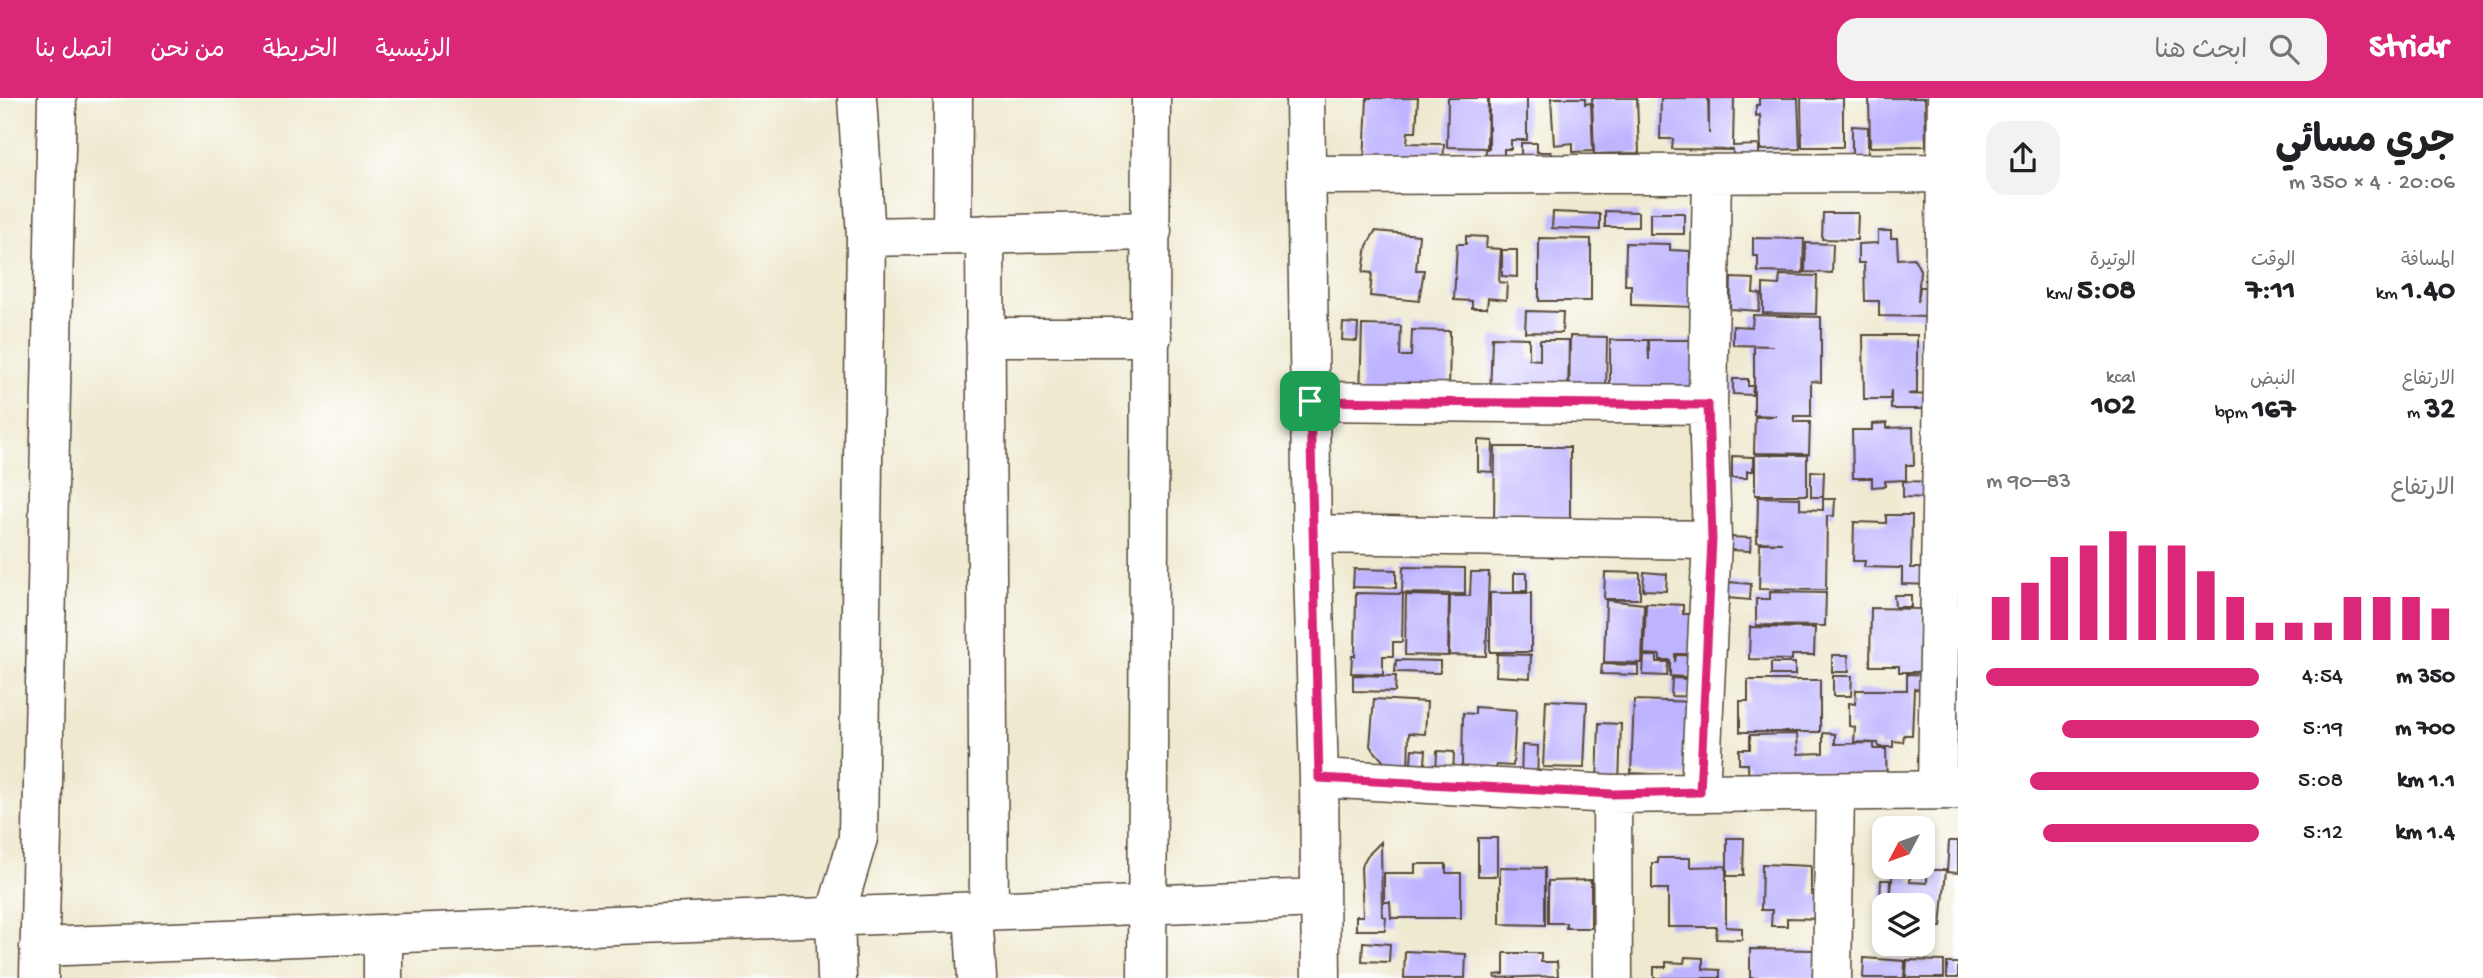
<!DOCTYPE html>
<html lang="ar">
<head>
<meta charset="utf-8">
<style>
  body { margin:0; font-family:"Gochi Hand","Playpen Sans Arabic",sans-serif; background:#f2f2f2; color:#202124; direction:rtl; height:100vh; display:flex; flex-direction:column; font-size:26px; white-space:nowrap }
  * { box-sizing:border-box; margin:0 }
  p { font-size:23px; color:#757577 }
  .icon { flex:none; width:38px; height:38px; fill:none; stroke:currentColor; stroke-width:2; stroke-linecap:round; stroke-linejoin:round }
  .map { position:relative; flex:1; overflow:hidden; direction:ltr }
  .details { display:flex; flex-direction:column; background:#fff; width:525px }
  .details>* { flex:none }
  .needle { width:46px; rotate:229deg }
  .fabs { position:absolute; left:1872px; top:718px; display:grid; gap:14px }
  .fabs a { display:grid; place-items:center; width:63px; height:63px; border-radius:14px; background:#fff; box-shadow:0 4px 10px #0003; font-size:35px }
  .pin { position:absolute; display:grid; place-items:center; width:60px; height:60px; color:#fff; margin:-30px; border-radius:14px; box-shadow:0 4px 10px #0006 }
  .round { display:grid; place-items:center; flex:none; width:74px; height:74px; border-radius:21px; background:#f2f2f2 }
  .head { display:flex; align-items:center; justify-content:space-between; height:119px; padding:0 28px }
  h1 { font-size:38px; font-weight:700; line-height:52px }
  .metrics { display:grid; grid-template-columns:repeat(3,1fr); gap:10px; height:119px; padding:7px 28px }
  .metrics div { display:grid; align-content:center }
  .metrics b { font-size:30px; font-weight:700 }
  .metrics small { font-size:19px; font-weight:400 }
  .metrics p { font-size:19px }
  .chart { height:196px; padding:14px 28px }
  .chart p { display:flex; justify-content:space-between }
  .chart svg { width:100%; height:126px; margin-top:7px; stroke:#db2777; stroke-width:6 }
  ul { padding:0 28px; list-style:none; font-size:23px }
  li { display:grid; grid-template-columns:112px 84px 1fr; align-items:center; height:52px }
  li i { height:18px; border-radius:9px; background:#db2777 }
  header { display:flex; align-items:center; gap:42px; box-sizing:border-box; height:98px; padding:0 35px; background:#db2777; color:#fff }
  header strong { font-size:33px }
  nav { display:flex; gap:38px; margin-inline-start:auto; font-size:24px }
  .search { width:490px; height:63px; background:#f2f2f2; display:flex; align-items:center; gap:18px; box-sizing:border-box; padding:0 24px; border-radius:21px; color:#757577; font-size:26px }
  main { display:flex; flex:1; min-height:0 }
  .map>svg:first-child { display:block }
  .building { fill:#beb3ff }
  .lines { fill:none; stroke-linecap:round; stroke-linejoin:round }
  .minor-casing { stroke:#564739; stroke-width:41 }
  .minor { stroke:#fff; stroke-width:38 }
  .route-casing { stroke:#fff; stroke-width:14 }
  .route { stroke:#db2777; stroke-width:9 }
</style>
</head>
<body>
<header>
<strong>Stridr</strong>
<div class="search"><svg class="icon" aria-label="search" viewBox="0 0 24 24"><circle cx="10" cy="10" r="6"/><path d="M15 15l6 6"/></svg>ابحث هنا</div>
<nav><a>الرئيسية</a><a>الخريطة</a><a>من نحن</a><a>اتصل بنا</a></nav>
</header>
<main>
<section class="details">
<div class="head"><div><h1>جري مسائي</h1><p>20:06 · 4 × 350 m</p></div><a class="round"><svg class="icon" aria-label="share" viewBox="0 0 24 24"><path d="M12 15V3M7 8l5-5 5 5M5 13v7h14v-7"/></svg></a></div>
<div class="metrics">
<div><p>المسافة</p><b>1.40<small> km</small></b></div>
<div><p>الوقت</p><b>7:11</b></div>
<div><p>الوتيرة</p><b>5:08<small> /km</small></b></div>
</div>
<div class="metrics">
<div><p>الارتفاع</p><b>32<small> m</small></b></div>
<div><p>النبض</p><b>167<small> bpm</small></b></div>
<div><p>kcal</p><b>102</b></div>
</div>
<div class="chart"><p><span>الارتفاع</span>83–90 m</p>
<svg viewBox="0 0 160 44" preserveAspectRatio="none"><path d="M5 44V29M15 44V24M25 44V15M35 44V11M45 44V6M55 44V11M65 44V11M75 44V20M85 44V29M95 44V38M105 44V38M115 44V38M125 44V29M135 44V29M145 44V29M155 44V33"/></svg>
</div>
<ul>
<li><b>350 m</b>4:54<i style="width:100%"></i></li>
<li><b>700 m</b>5:19<i style="width:72%"></i></li>
<li><b>1.1 km</b>5:08<i style="width:84%"></i></li>
<li><b>1.4 km</b>5:12<i style="width:79%"></i></li>
</ul>
</section>
<div class="map">
<svg width="1958" height="880" viewBox="0 0 1958 880">
  <rect width="100%" height="100%" fill="#fff"/>
  <filter id="ink" filterUnits="userSpaceOnUse"><feTurbulence type="fractalNoise" baseFrequency=".0143" numOctaves="2"/><feDisplacementMap in="SourceGraphic" scale="14" xChannelSelector="R" yChannelSelector="G"/><feConvolveMatrix kernelMatrix="1 2 1 2 8 2 1 2 1" color-interpolation-filters="sRGB"/></filter>
  <filter id="wash" filterUnits="userSpaceOnUse"><feTurbulence type="fractalNoise" baseFrequency=".00686" numOctaves="4" result="noise"/><feDisplacementMap in="SourceGraphic" scale="28" xChannelSelector="R" yChannelSelector="G"/><feGaussianBlur stdDeviation="1.57" result="paint"/><feColorMatrix in="noise" values="0 0 0 0 0 0 0 0 0 0 0 0 0 0 0 0 0 1.4 0 .05"/><feComposite in="paint" operator="in"/></filter>
  <g filter="url(#wash)">
    <rect width="100%" height="100%" fill="#eee9cf"/>
    <g id="blocks">
      <path class="building" d="M1367,0H1418L1416,34H1408L1407,45L1444,46L1443,75L1364,65Z
        M1448,0H1488L1487,50L1447,49Z
        M1489,0H1527V42H1511V51H1504V68L1485,73L1486,51H1489Z
        M1551,0H1585V6L1591,5L1593,53L1573,54V45L1554,47Z
        M1592,0H1637L1639,55L1594,56Z
        M1661,0H1708L1709,36V0H1734L1733,48L1759,47V75H1734L1733,52L1672,51L1673,41H1660Z
        M1759,0H1798L1800,51L1761,52L1760,17L1756,18V7H1759Z
        M1801,0H1843V49H1802Z
        M1869,0H1925L1926,48L1870,49Z
        M1852,28L1868,29V73H1852Z
        M1521,45H1537V54H1551L1552,75H1521Z
        M1605,113L1638,114V129H1605Z
        M1553,114L1600,116V132L1552,130Z
        M1650,115H1684V136H1650Z
        M1823,115H1858L1857,142L1822,141Z
        M1375,133L1419,137L1416,172H1424L1419,203L1370,198L1372,175L1363,174L1367,148Z
        M1878,133H1891V140H1897L1898,161L1914,160L1920,172L1918,204L1920,189H1930V219L1879,218V203H1865L1864,165H1858V146L1878,145Z
        M1466,138L1487,139L1486,150L1501,151L1499,184L1507,185L1506,202L1488,200L1487,210H1472V203L1454,202L1457,146H1466Z
        M1539,140L1591,141V203H1539Z
        M1753,140L1804,141L1803,175L1758,174V158H1753Z
        M1626,145L1670,146V152L1690,153V176H1698L1697,209L1631,207V187H1625Z
        M1806,145L1833,146L1832,175L1805,174Z
        M1502,152H1517V179L1502,178Z
        M1780,177L1817,178L1816,216L1763,215V186L1779,187Z
        M1731,180L1754,181L1753,195L1761,196L1759,213L1730,211Z
        M1526,213L1563,214L1562,235L1525,234Z
        M1753,217L1821,219V284L1811,283V318H1794V324H1810L1809,356L1754,355L1755,319L1776,318L1754,317V248H1773L1733,247V228L1752,229Z
        M1343,225L1358,226L1357,243L1342,242Z
        M1362,227L1401,228L1400,258H1411L1412,232L1450,233L1449,298L1360,299Z
        M1863,237H1917V295L1908,296L1931,297V311H1891V292L1890,301H1864Z
        M1570,238L1607,239L1606,305H1569Z
        M1492,239L1529,240V261L1540,262V242H1569L1568,303L1490,299Z
        M1610,242H1648L1649,262V242H1697L1704,306H1610Z
        M1733,281H1748V288H1753L1752,297L1733,296Z
        M1887,325V330L1913,329L1914,367H1906V382L1885,383V388L1872,389V380H1853L1852,332H1872V326Z
        M1478,342L1493,343L1492,374L1478,373Z
        M1495,349H1570V421H1494Z
        M1755,357H1807V397H1755Z
        M1732,358L1753,359V373H1747V380H1732Z
        M1811,373L1824,374L1823,399H1811Z
        M1903,383L1936,384V400L1903,399Z
        M1758,399L1800,400V411L1823,412V401H1835L1834,418H1827L1826,492L1759,491L1760,445H1782L1757,444Z
        M1886,417H1912L1911,470H1933V487L1902,486V470L1864,469L1865,463H1853L1854,424L1886,425Z
        M1730,439L1751,440L1750,453L1730,452Z
        M1403,469L1465,470V496L1402,495Z
        M1354,471L1396,472V490L1353,489Z
        M1471,474H1489L1486,558L1449,557L1450,498H1470Z
        M1605,474L1640,475V501H1604Z
        M1644,474L1667,476L1666,493L1643,492Z
        M1514,475H1527V493H1514Z
        M1728,484L1751,486L1750,502L1727,500Z
        M1770,494L1826,495L1825,528L1756,527V501H1770Z
        M1356,495L1403,496L1402,544H1393V558H1383V576L1351,575L1352,558H1355Z
        M1490,495H1531V554H1490Z
        M1406,497L1449,498L1448,558L1405,557Z
        M1894,497H1911V509H1895Z
        M1606,502L1644,506L1642,565L1604,564Z
        M1646,505L1683,507V516H1692L1691,556H1675V564L1676,557L1703,558V580L1670,578V562H1660V557L1644,556Z
        M1871,510L1922,511L1932,574H1899V568H1870Z
        M1750,529L1815,530L1814,557H1792V562L1749,561Z
        M1497,556L1531,557L1530,580L1496,578Z
        M1832,557H1848L1849,574H1832Z
        M1644,558H1657V564H1668L1667,578L1643,577Z
        M1396,562L1440,563V575L1395,574Z
        M1771,565H1795V577H1771Z
        M1602,566L1638,567V577L1601,576Z
        M1907,576L1932,577L1931,592L1914,591L1912,637H1904L1903,644L1893,643V649H1879L1878,645L1854,644L1855,629L1849,628V605L1855,606L1856,592H1907Z
        M1353,577L1396,578L1395,594L1353,593Z
        M1833,578H1852L1851,598H1833Z
        M1672,580L1703,582L1702,599L1671,598Z
        M1748,582H1820V634H1740V603H1748Z
        M1374,601L1427,604L1425,636L1409,635L1408,672L1390,671L1370,648Z
        M1546,602L1587,604L1584,670L1543,669Z
        M1634,602L1696,604L1693,678L1631,675Z
        M1475,609L1516,612L1513,668L1496,667V674L1462,669L1463,615L1475,616Z
        M1599,625L1621,626L1619,686L1597,685Z
        M1823,635L1835,636V646L1874,645V651H1886L1887,689L1749,692L1748,666H1739V651H1750V637L1797,636L1798,656L1823,655Z
        M1522,647L1538,648L1537,686L1521,685Z
        M1412,651L1426,652L1424,678L1410,677Z
        M1437,653L1454,654L1453,680L1436,679Z
        M1478,740H1497V778H1478Z
        M1727,740H1744L1743,778H1727Z
        M1949,743H1958V775L1947,774Z
        M1381,744L1382,818L1386,819L1385,832H1356V818H1363L1361,769L1367,758Z
        M1658,760H1690V769L1726,768V829L1742,830V842L1716,841L1717,829H1668V791H1652V765H1658Z
        M1415,766H1446V775H1461V820H1391L1390,804H1384V775H1415Z
        M1762,766L1811,768V797H1822L1821,821L1787,820V828H1771L1772,812H1761Z
        M1500,769L1545,770V827L1500,826Z
        M1893,770L1911,771L1910,784L1927,785V772H1946L1941,829L1923,828V807H1890Z
        M1591,782V830H1566V825H1548V783Z
        M1881,782H1890L1889,807L1880,806Z
        M1363,844L1390,846L1389,864L1362,863Z
        M1750,851L1815,852L1835,880H1750Z
        M1405,853L1466,856L1465,880H1404Z
        M1504,855H1541V864H1557L1558,878L1495,880V877L1504,876Z
        M1685,859L1703,860V871L1720,872V880H1654V869H1666V864L1684,865Z
        M1864,860L1905,863L1904,880H1863Z
        M1907,862L1944,863V880H1906Z
        M1947,865H1958V880H1947Z"/>
    </g>
  </g>
  <g filter="url(#ink)">
    <use href="#blocks" fill-opacity="0" stroke="#564739" stroke-width="2"/>
    <g class="lines">
      <g class="minor-casing">
        <path id="minor" d="M1305,0L1312,436L1319,680L1321,880
          M1306,77L1946,75
          M985,136L989,813
          M952,137L953,0
          M866,139L1152,133
          M985,239H1152
          M1310,303L1708,307
          M1312,436L1712,442
          M1319,680L1612,696L1958,692
          M1937,692L1947,0
          M1700,694L1712,442L1708,307L1712,76
          M1612,696L1613,880
          M973,813L977,880
          M39,849L1320,800
          M39,880L57,0
          M383,880V836
          M837,880L835,818L858,740L866,139L857,0
          M1147,880L1151,0
          M1832,880L1835,694"/>
      </g>
      <use href="#minor" class="minor"/>
    </g>
  </g>
  <g class="lines" filter="url(#ink)">
    <g class="route-casing">
      <path id="route" d="M1310,303L1708,307L1712,442L1700,694L1612,696L1319,680Z"/>
    </g>
    <use href="#route" class="route"/>
  </g>
</svg>
<div class="fabs">
<a><svg class="needle" viewBox="-14 -14 28 28"><path d="M0-13l5 13h-10z" fill="#e53935"/><path d="M0 13l5-13h-10z" fill="#757577"/></svg></a>
<a><svg class="icon" aria-label="layers" viewBox="0 0 24 24"><path d="M12 4l9 5-9 5-9-5zM3 14l9 5 9-5"/></svg></a>
</div>
<div class="pin" style="left:1310px;top:303px;background:#1e9e55"><svg class="icon" aria-label="arrive" viewBox="0 0 24 24"><path d="M6 21V4h12l-3 4 3 4H6"/></svg></div>
</div>
</main>
</body>
</html>
